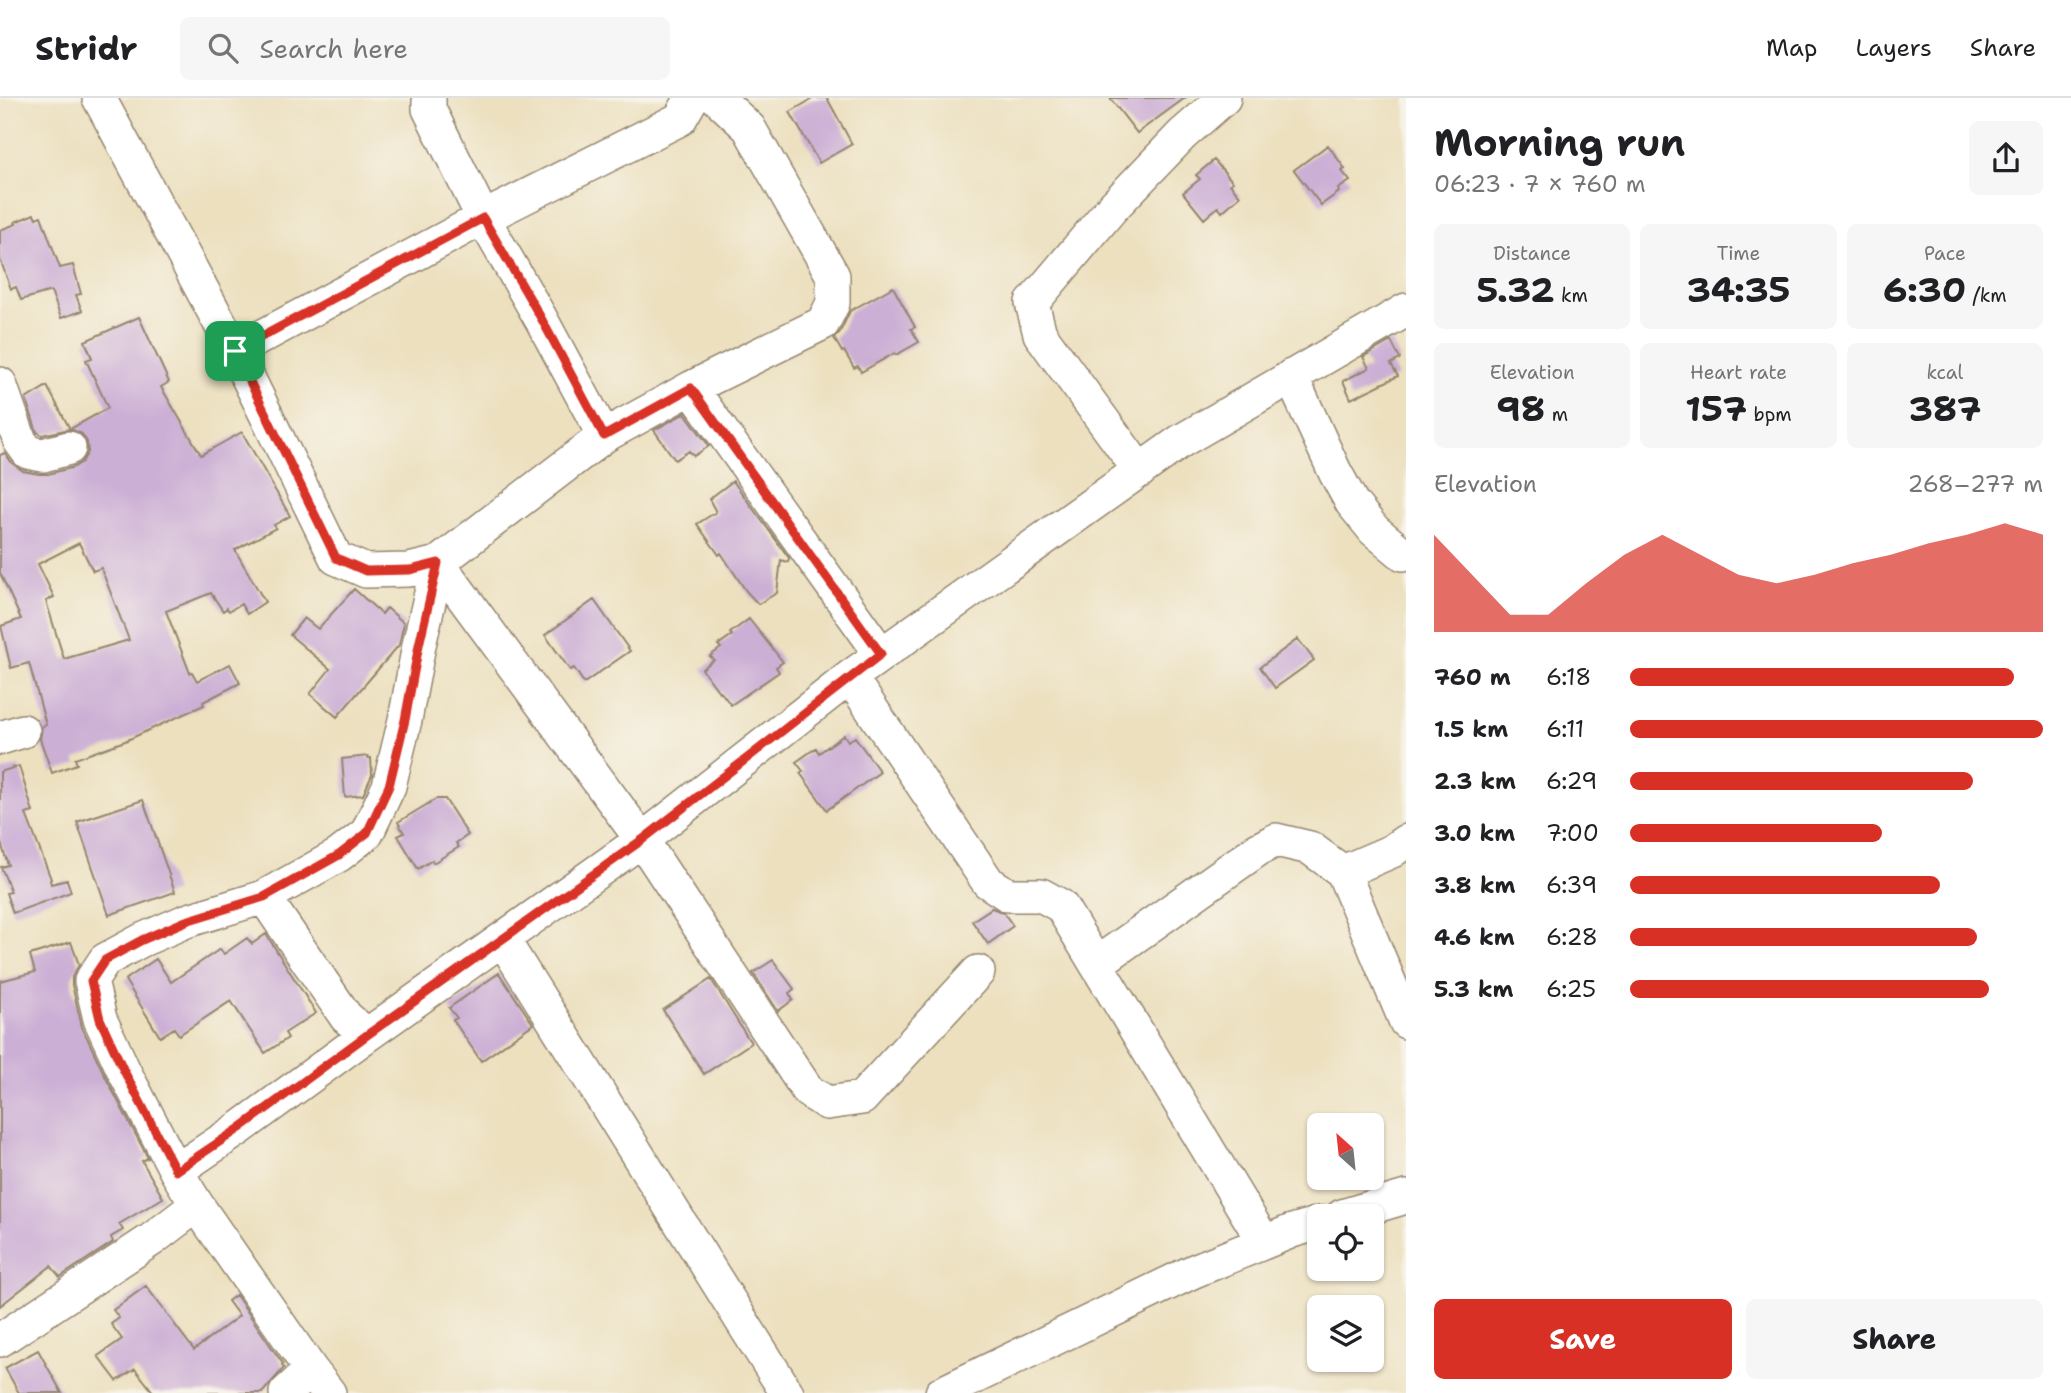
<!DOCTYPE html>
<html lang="en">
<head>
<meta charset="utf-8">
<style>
  body { margin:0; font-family:"Shantell Sans",sans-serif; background:#f6f6f6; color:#202124; height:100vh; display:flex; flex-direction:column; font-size:26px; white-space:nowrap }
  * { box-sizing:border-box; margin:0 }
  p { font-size:23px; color:#757577 }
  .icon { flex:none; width:38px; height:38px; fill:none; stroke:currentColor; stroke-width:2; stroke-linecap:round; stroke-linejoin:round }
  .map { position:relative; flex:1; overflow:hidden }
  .drawer { display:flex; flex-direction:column; background:#fff; width:665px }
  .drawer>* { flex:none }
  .needle { width:46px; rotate:333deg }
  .controls { position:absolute; left:1307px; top:1015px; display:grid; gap:14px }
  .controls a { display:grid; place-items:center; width:77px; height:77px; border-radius:10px; background:#fff; box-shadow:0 2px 5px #0004; font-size:35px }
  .pin { position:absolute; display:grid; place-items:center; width:60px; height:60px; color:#fff; margin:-30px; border-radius:14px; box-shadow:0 4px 10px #0006 }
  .round { display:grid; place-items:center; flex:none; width:74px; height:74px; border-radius:10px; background:#f6f6f6 }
  .head { display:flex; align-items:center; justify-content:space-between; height:119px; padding:0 28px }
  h1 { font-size:38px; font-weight:700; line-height:52px }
  .stats { display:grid; grid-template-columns:repeat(3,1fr); gap:10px; height:119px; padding:7px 28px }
  .stats div { display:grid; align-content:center; border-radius:10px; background:#f6f6f6; text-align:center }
  .stats b { font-size:35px; font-weight:700 }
  .stats small { font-size:19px; font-weight:400 }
  .stats p { font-size:19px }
  .chart { height:196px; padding:14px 28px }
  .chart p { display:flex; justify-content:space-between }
  .chart svg { width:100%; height:126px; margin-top:7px; fill:#d93025; opacity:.7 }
  .primary-button { display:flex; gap:14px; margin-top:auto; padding:14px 28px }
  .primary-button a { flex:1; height:80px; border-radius:10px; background:#d93025; color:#fff; font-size:28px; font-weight:700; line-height:80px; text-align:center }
  .primary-button a+a { background:#f6f6f6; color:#202124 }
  ul { padding:0 28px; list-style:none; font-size:23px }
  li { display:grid; grid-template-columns:112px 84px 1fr; align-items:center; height:52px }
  li i { height:18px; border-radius:9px; background:#d93025 }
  header { display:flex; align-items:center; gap:42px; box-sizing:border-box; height:98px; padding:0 35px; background:#fff; border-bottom:2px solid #e0e0e0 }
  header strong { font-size:33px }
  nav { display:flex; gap:38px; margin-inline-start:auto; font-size:24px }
  .search { width:490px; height:63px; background:#f6f6f6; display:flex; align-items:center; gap:18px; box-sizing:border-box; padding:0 24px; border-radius:10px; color:#757577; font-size:26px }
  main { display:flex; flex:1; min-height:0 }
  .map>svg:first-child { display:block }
  .building { fill:#ccafd5; fill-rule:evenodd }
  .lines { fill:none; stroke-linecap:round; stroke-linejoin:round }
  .minor-casing { stroke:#94856e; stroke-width:36 }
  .minor { stroke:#fff; stroke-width:33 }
  .route-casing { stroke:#fff; stroke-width:14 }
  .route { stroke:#d93025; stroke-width:9 }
</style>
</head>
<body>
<header>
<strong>Stridr</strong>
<div class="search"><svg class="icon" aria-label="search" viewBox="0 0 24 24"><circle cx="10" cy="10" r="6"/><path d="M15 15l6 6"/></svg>Search here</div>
<nav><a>Map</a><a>Layers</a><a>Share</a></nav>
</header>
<main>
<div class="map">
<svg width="1406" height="1295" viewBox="0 0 1406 1295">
  <rect width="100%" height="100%" fill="#f7f3e8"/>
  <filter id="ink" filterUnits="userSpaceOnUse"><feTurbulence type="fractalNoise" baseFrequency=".0143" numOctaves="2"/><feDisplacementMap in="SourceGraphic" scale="14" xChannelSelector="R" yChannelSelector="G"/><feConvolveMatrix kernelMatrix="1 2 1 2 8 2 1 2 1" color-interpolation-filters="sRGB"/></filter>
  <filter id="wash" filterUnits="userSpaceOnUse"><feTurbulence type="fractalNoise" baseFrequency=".00686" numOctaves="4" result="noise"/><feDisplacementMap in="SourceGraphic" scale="28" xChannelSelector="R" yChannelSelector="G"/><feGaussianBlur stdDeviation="1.57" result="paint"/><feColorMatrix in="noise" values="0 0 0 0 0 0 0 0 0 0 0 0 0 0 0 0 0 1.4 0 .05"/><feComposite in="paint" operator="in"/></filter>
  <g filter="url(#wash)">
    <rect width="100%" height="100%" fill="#ece0bf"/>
    <g id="blocks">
      <path class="building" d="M814,0H827L852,46L819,65L790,14Z
        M1110,0H1185L1137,35Z
        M1328,47L1345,71L1342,73L1350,83L1338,91L1339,94L1321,107L1294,72Z
        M1214,62L1233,84L1230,86L1240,98L1222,114L1218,109L1204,121L1183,95L1200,81L1196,77Z
        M34,116L36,120L41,118L60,170L73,167L81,196L76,197L82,213L61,220L51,193L21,202L16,189L11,191L0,161V132L16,126L15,124Z
        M893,189L915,229L911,231L919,244L896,257L895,255L861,274L858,268L854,270L844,253L842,254L834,240L840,234L850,213Z
        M139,219L169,284L161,289L201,357L242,334L290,418L274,427L276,430L235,452L265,504L247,516L241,506L229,513L227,510L223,513L211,495L166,513L190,575L192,574L197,583L230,566L240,585L203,604L204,607L125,643L75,661L77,666L52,675L40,641L42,628L46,627L29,565L11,570L1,528L21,521L0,475V357L5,355L12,365L23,373L39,376H48L74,369L82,364L88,354L87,344L82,336L70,331L108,310L86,262L92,260L85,243ZM79,445L93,473L101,470L129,542L64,561L46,503L54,499L38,466Z
        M1391,243L1400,261L1391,266L1398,278L1351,301L1343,283L1369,270L1363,259Z
        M47,288L70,331L42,337L37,334L26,301Z
        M685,315L709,348L694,358L689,353L675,362L654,332Z
        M733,383L789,460L788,464L781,462L777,495L758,506L746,493L721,455L719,457L697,426L716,414L709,401Z
        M354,491L382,516L387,510L404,525L399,547L337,619L310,596L330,571L290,537L304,520L318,531Z
        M594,502L630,553L584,585L574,570L570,572L545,537Z
        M749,521L783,564L776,569L779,574L731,607L720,593L719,594L702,571L714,562L710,558L721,550L718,547L732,537L730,535Z
        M1298,541L1314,562L1275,590L1260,569Z
        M844,637L848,643L855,639L880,674L827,712L800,675L803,673L796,664L816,650L819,655Z
        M368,658V660H371L372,677L363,697L345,699L342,661Z
        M19,668L33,714L26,716L51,781L50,782L51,786L67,782L71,794L13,815L6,795L11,794L1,769L8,767L0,742V674Z
        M436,701H445L468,737L456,745L459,749L433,765L432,762L418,771L398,738L404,735L398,724Z
        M143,702L175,794L109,817L77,724Z
        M992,810L1004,815L1013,828L988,846L972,823Z
        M266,836L316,915L285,935L288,940L265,955L231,903L179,937L174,930L160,939L125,882L156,861L171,884L220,851L224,856L247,840L252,846Z
        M71,844L79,867L72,879V887L82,929L106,980L148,1060L142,1063L163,1100L119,1126L123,1132L111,1139L113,1144L60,1179L51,1168L0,1208V883L35,874L30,857Z
        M773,862L794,891L789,895L793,902L778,913L753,875Z
        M499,875L533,926L481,963L453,922L457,920L449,910Z
        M711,881L751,945L704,976L663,912Z
        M146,1188L194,1252L239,1218L228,1203L236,1197L283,1266L282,1267L284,1270L262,1295H154L135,1271L117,1283L98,1258L122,1241L111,1226L119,1220L113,1212Z
        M38,1252L62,1295H19L5,1270Z"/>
    </g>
  </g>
  <g filter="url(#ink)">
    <use href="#blocks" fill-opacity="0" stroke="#94856e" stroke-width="2"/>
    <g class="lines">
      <g class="minor-casing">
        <path id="minor" d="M99,0L235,253L336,460L366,473L409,472L438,465L604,338L541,221L483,120L680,21L692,0
          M235,253L483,120L429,11V0
          M1291,278L1335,374L1352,405L1374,432L1403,456
          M0,286L20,343L28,354L43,357L69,350
          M691,290L881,556
          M604,338L691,290L823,225L833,205V178L749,30L717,0
          M1140,373L1040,236L1032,205L1112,110L1182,37L1224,0
          M438,465L642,742L808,993L827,1005L862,1000L978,874
          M850,579L988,784L1008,797H1041L1061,808L1264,1144
          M0,640L23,633
          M1406,743L1392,753L1343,774L1406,924
          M264,799L186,823L142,842L105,862L91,883L100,921L123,971L176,1073L197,1107L311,1272L329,1295
          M503,842L787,1295
          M1096,866L1257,752L1276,742L1310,750L1343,774
          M367,937L642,742L850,579L1181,343L1406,212
          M176,1073L240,1030L367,937L346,919L264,799L339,757L367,735L389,688L405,622L419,547L438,465
          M1342,1118L1406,1099
          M0,1242L151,1142L197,1107
          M286,1295L311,1272
          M942,1295L1194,1173L1292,1133L1320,1125"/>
      </g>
      <use href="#minor" class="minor"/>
    </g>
  </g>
  <g class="lines" filter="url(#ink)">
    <g class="route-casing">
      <path id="route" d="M483,120L541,220L604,338L691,290L881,556L642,742L367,937L240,1030L176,1073L123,971L100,921L91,883L105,862L142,842L186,823L264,799L339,757L367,735L389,688L405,622L419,547L438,465L410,472L366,473L336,460L235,253Z"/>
    </g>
    <use href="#route" class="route"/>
  </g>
</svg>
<div class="controls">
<a><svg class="needle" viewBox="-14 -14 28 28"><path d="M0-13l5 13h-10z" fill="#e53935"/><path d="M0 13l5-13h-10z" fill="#757577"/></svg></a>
<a><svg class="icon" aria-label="locate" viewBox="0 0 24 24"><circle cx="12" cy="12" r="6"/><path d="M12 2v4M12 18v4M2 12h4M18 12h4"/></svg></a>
<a><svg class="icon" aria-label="layers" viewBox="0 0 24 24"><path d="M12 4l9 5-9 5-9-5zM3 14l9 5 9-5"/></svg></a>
</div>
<div class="pin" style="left:235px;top:253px;background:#1e9e55"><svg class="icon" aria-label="arrive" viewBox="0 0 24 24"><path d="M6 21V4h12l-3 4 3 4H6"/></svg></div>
</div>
<section class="drawer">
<div class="head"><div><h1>Morning run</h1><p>06:23 · 7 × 760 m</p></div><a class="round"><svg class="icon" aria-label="share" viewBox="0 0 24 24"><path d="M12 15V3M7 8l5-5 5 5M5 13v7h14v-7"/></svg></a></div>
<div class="stats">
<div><p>Distance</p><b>5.32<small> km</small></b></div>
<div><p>Time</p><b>34:35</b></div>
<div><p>Pace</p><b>6:30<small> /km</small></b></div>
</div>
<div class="stats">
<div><p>Elevation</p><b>98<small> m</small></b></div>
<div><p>Heart rate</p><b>157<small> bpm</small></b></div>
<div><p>kcal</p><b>387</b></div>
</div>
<div class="chart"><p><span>Elevation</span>268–277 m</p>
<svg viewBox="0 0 160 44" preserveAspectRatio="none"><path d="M0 44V10L10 24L20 38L30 38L40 27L50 17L60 10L70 17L80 24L90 27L100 24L110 20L120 17L130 13L140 10L150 6L160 10V44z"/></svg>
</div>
<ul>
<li><b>760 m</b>6:18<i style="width:93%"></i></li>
<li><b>1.5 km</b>6:11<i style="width:100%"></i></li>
<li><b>2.3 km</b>6:29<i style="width:83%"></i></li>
<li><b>3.0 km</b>7:00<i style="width:61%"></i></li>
<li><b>3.8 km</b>6:39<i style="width:75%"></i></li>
<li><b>4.6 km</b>6:28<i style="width:84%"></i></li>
<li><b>5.3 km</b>6:25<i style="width:87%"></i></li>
</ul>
<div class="primary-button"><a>Save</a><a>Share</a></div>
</section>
</main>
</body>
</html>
